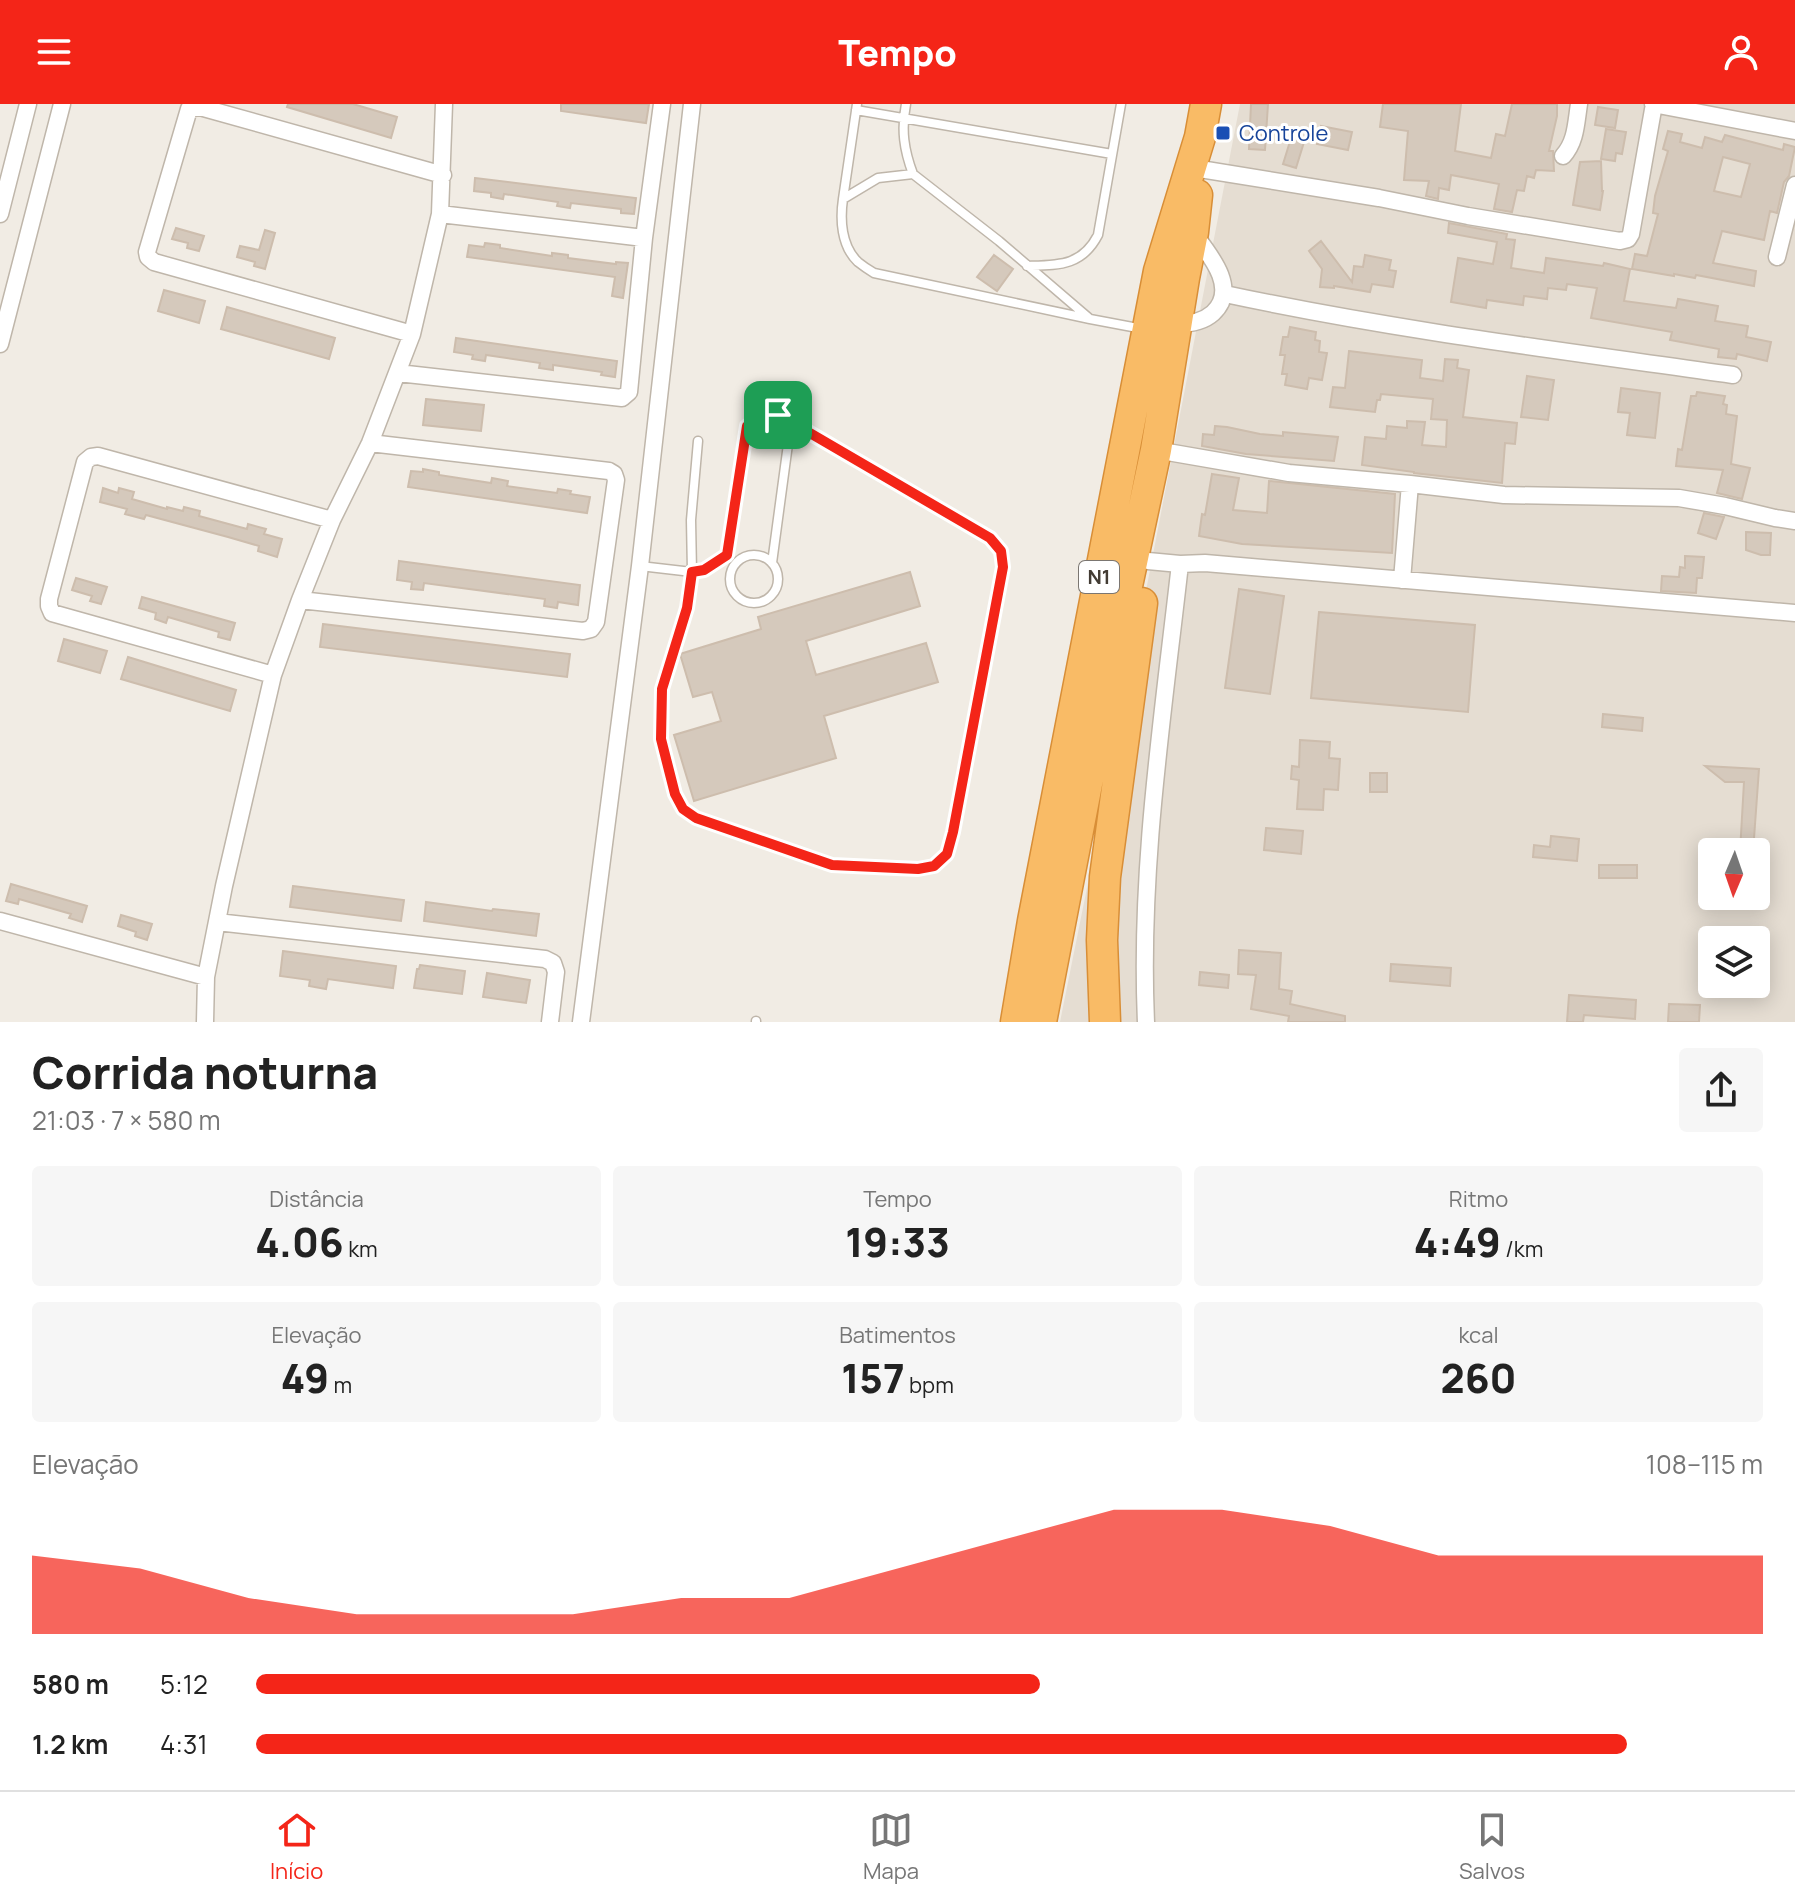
<!DOCTYPE html>
<html lang="pt">
<head>
<meta charset="utf-8">
<style>
  body { margin:0; font-family:Manrope,sans-serif; background:#f6f6f6; color:#222; height:100vh; display:flex; flex-direction:column; font-size:30px; white-space:nowrap }
  * { box-sizing:border-box; margin:0 }
  p { font-size:26px; color:#767676 }
  .icon { flex:none; width:44px; height:44px; fill:none; stroke:currentColor; stroke-width:2; stroke-linecap:round; stroke-linejoin:round }
  .map { position:relative; height:918px; overflow:hidden }
  .details { display:flex; flex-direction:column; background:#fff; flex:1 }
  .details>* { flex:none }
  .needle { width:52px; rotate:182deg }
  .tools { position:absolute; left:1698px; top:734px; display:grid; gap:16px }
  .tools a { display:grid; place-items:center; width:72px; height:72px; border-radius:8px; background:#fff; box-shadow:0 4px 20px #0003; font-size:40px }
  .pin { position:absolute; display:grid; place-items:center; width:68px; height:68px; color:#fff; margin:-34px; border-radius:16px; box-shadow:0 4px 12px #0006 }
  .round { display:grid; place-items:center; flex:none; width:84px; height:84px; border-radius:8px; background:#f6f6f6 }
  .head { display:flex; align-items:center; justify-content:space-between; height:136px; padding:0 32px }
  h1 { font-size:44px; font-weight:800; line-height:60px }
  .stats { display:grid; grid-template-columns:repeat(3,1fr); gap:12px; height:136px; padding:8px 32px }
  .stats div { display:grid; align-content:center; border-radius:8px; background:#f6f6f6; text-align:center }
  .stats b { font-size:40px; font-weight:800 }
  .stats small { font-size:22px; font-weight:400 }
  .stats p { font-size:22px }
  .chart { height:224px; padding:16px 32px }
  .chart p { display:flex; justify-content:space-between }
  .chart svg { width:100%; height:144px; margin-top:8px; fill:#f42518; opacity:.7 }
  ul { padding:0 32px; list-style:none; font-size:26px }
  li { display:grid; grid-template-columns:128px 96px 1fr; align-items:center; height:60px }
  li i { height:20px; border-radius:10px; background:#f42518 }
  header { display:flex; justify-content:space-between; align-items:center; height:104px; padding:0 32px; background:#f42518; color:#fff; font-size:36px; font-weight:800 }
  .dock { display:flex; justify-content:space-around; align-items:center; height:112px; border-top:2px solid #e0e0e0; background:#fff; font-size:22px; color:#767676 }
  .dock a { display:grid; justify-items:center; gap:4px }
  .dock .on { color:#f42518 }
  .map>svg:first-child { display:block }
  .residential { fill:#e5ddd2; fill-rule:evenodd }
  .building { fill:#d5c9bc; stroke:#cdbdad; stroke-width:2; fill-rule:evenodd }
  .lines { fill:none; stroke-linecap:round; stroke-linejoin:round }
  .lane-casing { stroke:#bfb6aa; stroke-width:11 }
  .street-casing { stroke:#bfb6aa; stroke-width:19 }
  .highway-casing { stroke:#d88e37; stroke-width:33 }
  .lane { stroke:#fff; stroke-width:8 }
  .street { stroke:#fff; stroke-width:16 }
  .highway { stroke:#f9bb66; stroke-width:30 }
  .route-casing { stroke:#fff; stroke-width:16 }
  .route { stroke:#f42518; stroke-width:10 }
  .transit-dot { fill:#1a4fb4; stroke:#fff; stroke-width:3 }
  .labels { text-anchor:middle; stroke-width:6; stroke-linejoin:round; paint-order:stroke }
  .shield { fill:#fff; stroke:#7b7671; stroke-width:2 }
  .shield-label { font-size:20px; font-weight:bold; fill:#433c34 }
  .transit-label { font-size:22px; fill:#164399; stroke:#fff; text-anchor:start }
</style>
</head>
<body>
<header><svg class="icon" aria-label="menu" viewBox="0 0 24 24"><path d="M4 6h16M4 12h16M4 18h16"/></svg>Tempo<svg class="icon" aria-label="person" viewBox="0 0 24 24"><circle cx="12" cy="8" r="4"/><path d="M4 21q1-7 8-7t8 7"/></svg></header>
<div class="map">
<svg width="1795" height="918" viewBox="0 0 1795 918">
  <rect width="100%" height="100%" fill="#f1ece4"/>
  <path class="residential" d="M1240,0H1795V918H1060L1127,585ZM1712,748H1756V792H1712ZM1712,836H1756V880H1712Z"/>
  <path class="building" d="M288,0H353L397,13L391,34L287,3Z
    M561,0H649L646,19L561,7Z
    M1251,0H1268L1265,46L1249,45Z
    M1383,0H1461L1455,47L1491,54L1496,30L1505,32L1512,0H1557V12L1549,47H1553L1554,67L1536,66L1534,74L1527,72L1524,87L1517,86L1512,108L1494,105L1499,80L1451,71L1449,86L1439,84L1438,95L1426,92L1429,77L1404,76L1408,27L1380,23Z
    M1598,3L1618,6L1615,24L1595,21Z
    M1321,22L1352,28L1348,46L1317,40Z
    M1606,25L1626,28L1622,50L1616,49L1615,57L1601,55Z
    M1668,27L1682,30L1680,38L1702,44L1705,33L1722,38L1725,31L1783,46L1784,40L1795,43L1789,72L1784,78L1777,109L1770,107L1764,136L1722,127L1713,159L1756,167L1754,182L1696,171L1695,174L1674,170V172L1632,165L1635,150L1647,152L1658,110L1653,109L1655,92L1668,47L1663,45ZM1723,53L1750,60L1741,93L1714,87Z
    M1292,31L1305,35L1296,64L1283,60Z
    M1601,57L1602,87H1603L1600,106L1573,101L1580,58Z
    M475,74L636,94L634,110L621,109V105L571,99L570,104L557,102L558,98L504,90L503,95L491,93V89L474,87Z
    M1449,119L1507,130L1506,135L1515,136L1511,164L1544,169L1546,154L1603,162L1604,159L1630,165L1624,197L1676,204L1678,195L1718,202L1715,217L1748,222L1746,233L1771,238L1767,257L1737,250L1736,255L1718,253L1719,245L1670,236L1672,228L1591,214L1597,184L1567,180L1566,186L1548,184L1547,195L1524,192L1523,201L1487,196L1486,204L1451,198L1458,154L1493,160L1497,138L1448,129Z
    M176,124L204,132L199,147L187,144L188,139L172,135Z
    M265,126L275,129L265,165L254,162L255,158L237,153L240,142L259,146Z
    M1321,137L1352,178L1354,162L1363,163L1365,151L1391,156L1389,166L1396,167L1393,183L1372,180L1370,188L1334,182V184L1320,183L1322,165L1309,147Z
    M485,139L500,141V144L552,152V149L568,151V154L616,160V158L628,159L623,194L612,192L615,173L467,153L469,141L484,143Z
    M994,151L1013,165L997,187L977,173Z
    M164,186L205,197L199,219L158,207Z
    M227,203L335,234L329,255L221,225Z
    M1290,223L1316,228L1315,236L1320,237L1319,248L1327,249L1322,276L1309,274L1307,285L1285,281L1287,270H1282L1285,251H1280L1283,233H1288Z
    M456,234L617,257L615,273L601,271L602,268L553,261V266L539,264L540,259L486,251L485,257L472,255L473,251L454,248Z
    M1349,247L1422,256L1420,274L1443,277L1445,255L1458,256L1457,264L1469,266L1463,313L1517,319L1515,340L1505,339L1502,379L1414,369V368L1362,361L1365,333L1386,335L1387,322L1407,324V317L1425,318L1422,341L1446,343L1447,316L1431,315L1433,295L1381,290L1380,296H1377L1375,308L1330,303L1333,283L1345,284Z
    M1527,272L1554,276L1548,316L1521,313Z
    M1621,284L1660,289L1655,334L1627,331L1630,309L1618,308Z
    M1697,288L1725,292L1723,300L1727,301L1726,310L1737,312L1731,360L1750,364L1742,395L1717,389L1723,366L1676,362L1678,345L1682,346L1691,292H1696Z
    M426,295L484,301L481,327L423,321Z
    M1215,322L1227,323L1260,330L1283,332V328L1338,333L1334,357L1246,350L1202,342L1203,330L1214,331Z
    M423,365L439,368V371L491,379L492,374L508,377L507,382L557,389L558,385L571,387L570,390L590,393L587,409L408,383L411,367L423,368Z
    M1212,370L1239,374L1233,406L1267,409L1269,377L1395,390L1392,449L1242,440L1199,432L1202,410L1205,411Z
    M103,384L118,389L119,384L134,388L132,395L167,405V403L183,407L184,403L200,407L199,412L247,425L248,420L266,425L264,430L282,435L277,453L258,447L259,442L228,433L146,411L144,415L125,410L127,405L100,398Z
    M1704,409L1724,413L1716,435L1698,429Z
    M1746,428L1771,429L1770,451H1761L1746,446Z
    M1685,452L1704,453L1702,474H1697L1696,489L1661,487L1662,472L1679,473L1680,463L1685,464Z
    M399,457L580,481L578,501L558,498L557,504L544,502L545,495L424,479L423,486L411,485L412,478L397,476Z
    M910,468L920,502L806,537L816,571L926,539L938,578L824,612L836,654L694,697L674,631L721,617L712,588L693,593L680,550L761,525L758,513Z
    M76,474L107,483L101,500L90,497L92,492L72,486Z
    M1239,485L1284,492L1270,590L1225,584Z
    M142,493L235,519L230,536L218,533L219,528L168,513L166,519L155,515L156,509L139,504Z
    M1319,508L1475,521L1468,608L1311,594Z
    M323,520L570,550L567,573L320,543Z
    M64,535L107,547L100,569L58,557Z
    M128,553L236,586L230,607L121,575Z
    M1603,610L1643,614L1642,627L1602,623Z
    M1300,636L1330,638L1329,654L1340,655L1338,686L1324,685L1323,706L1297,705L1299,676L1291,675L1292,662L1299,663Z
    M1705,662L1759,665L1753,748H1740L1744,678H1725Z
    M1370,669H1387V688H1370Z
    M1266,724L1303,727L1301,750L1264,746Z
    M1551,732L1579,735L1577,757L1533,753L1534,741L1550,743Z
    M1599,761H1637V774H1599Z
    M11,780L87,802L82,818L69,814L71,810L19,795L18,800L6,797Z
    M293,782L404,796L401,817L290,803Z
    M426,798L492,807L493,805L539,810L536,832L424,817Z
    M121,811L152,820L147,836L135,832L136,828L118,822Z
    M1239,846L1281,849L1279,885L1292,887L1290,900L1345,912V918H1288L1289,912L1251,905L1256,871L1238,870Z
    M283,847L396,862L393,884L328,875L326,885L309,882L310,876L280,872Z
    M1391,860L1451,864L1450,882L1390,877Z
    M420,861L465,867L462,890L414,884L417,865H419Z
    M1200,868L1229,871L1228,884L1199,881Z
    M487,869L530,876L526,899L483,893Z
    M1569,891L1636,896L1635,915L1584,911L1583,918H1567Z
    M1669,900L1700,901L1699,918H1668Z"/>
  <g class="lines">
    <g class="lane-casing">
      <path id="lane" d="M906,0C901,26 904,46 913,70
        M856,6L1112,50
        M843,95L857,0
        M1027,162C1059,161 1082,162 1098,131L1121,0
        M1090,215L874,169C869,166 863,162 858,158C841,142 840,115 843,95L878,74L913,70L999,137L1090,215L1143,225
        M730 475a24 24 0 1 1 48 0a24 24 0 1 1-48 0Z
        M772,459L791,318
        M640,462L692,468L687,504L662,585L661,635L675,690L683,705L696,714L832,761L918,765L934,762L947,750L953,728L1003,463L1001,447L990,434L791,318C773,308 764,308 747,322L727,451L704,466L692,468L691,416L698,337
        M756,918V917"/>
    </g>
    <g class="street-casing">
      <path id="street" d="M1653,0L1795,27
        M1563,52C1576,38 1576,19 1579,0
        M1200,65L1379,94L1468,112L1620,137L1628,135L1631,130L1654,0
        M0,110L28,0
        M440,110L644,134
        M1777,153L1795,81
        M1225,190C1393,226 1563,247 1733,271
        M1177,220C1190,220 1203,218 1213,209C1239,185 1210,151 1194,130
        M412,230L154,158L148,153L147,148L189,5L200,3L443,71
        M0,240L62,0
        M398,269L622,294L629,288L644,134L662,0
        M1156,346L1289,369L1410,380L1402,476
        M1410,380L1504,391L1679,394L1725,402L1775,414L1795,417
        M1148,457L1180,460
        M300,496L583,527L591,525L596,518L616,376L614,370L609,367L370,339
        M273,571L52,509L49,502V495L85,358L91,353L98,352L332,416
        M0,817L206,873
        M217,818L545,855L553,859L556,868L550,918
        M205,918L206,873L224,782L273,571L300,496L332,416L370,339L412,230L440,110L444,0
        M581,918L640,462L692,0
        M1146,918C1139,765 1163,612 1180,460L1205,459L1795,509"/>
    </g>
    <g class="highway-casing">
      <path id="highway" d="M1016,918L1033,817L1159,167L1200,33L1206,0
        M1041,918L1109,566L1156,346L1184,174L1193,128L1197,91
        M1105,918L1102,836L1105,773L1142,499"/>
    </g>
    <use href="#lane" class="lane"/>
    <use href="#street" class="street"/>
    <use href="#highway" class="highway"/>
  </g>
  <g class="lines">
    <g class="route-casing">
      <path id="route" d="M765,311H778L791,318L990,434L1001,447L1003,463L953,728L947,750L934,762L918,765L832,761L696,714L683,705L675,690L661,635L662,585L687,504L692,468L704,466L727,451L747,322Z"/>
    </g>
    <use href="#route" class="route"/>
  </g>
  <rect class="transit-dot" x="1215" y="21" width="16" height="16" rx="4"/>
  <g class="labels">
    <rect class="shield" x="1079" y="457" width="40" height="32" rx="6"/>
    <g class="shield-label">
      <text x="1099" y="480">N1</text>
    </g>
    <g class="transit-label">
      <text x="1239" y="37">Controle</text>
    </g>
  </g>
</svg>
<div class="tools">
<a><svg class="needle" viewBox="-14 -14 28 28"><path d="M0-13l5 13h-10z" fill="#e53935"/><path d="M0 13l5-13h-10z" fill="#767676"/></svg></a>
<a><svg class="icon" aria-label="layers" viewBox="0 0 24 24"><path d="M12 4l9 5-9 5-9-5zM3 14l9 5 9-5"/></svg></a>
</div>
<div class="pin" style="left:778px;top:311px;background:#1e9e55"><svg class="icon" aria-label="arrive" viewBox="0 0 24 24"><path d="M6 21V4h12l-3 4 3 4H6"/></svg></div>
</div>
<section class="details">
<div class="head"><div><h1>Corrida noturna</h1><p>21:03 · 7 × 580 m</p></div><a class="round"><svg class="icon" aria-label="share" viewBox="0 0 24 24"><path d="M12 15V3M7 8l5-5 5 5M5 13v7h14v-7"/></svg></a></div>
<div class="stats">
<div><p>Distância</p><b>4.06<small> km</small></b></div>
<div><p>Tempo</p><b>19:33</b></div>
<div><p>Ritmo</p><b>4:49<small> /km</small></b></div>
</div>
<div class="stats">
<div><p>Elevação</p><b>49<small> m</small></b></div>
<div><p>Batimentos</p><b>157<small> bpm</small></b></div>
<div><p>kcal</p><b>260</b></div>
</div>
<div class="chart"><p><span>Elevação</span>108–115 m</p>
<svg viewBox="0 0 160 44" preserveAspectRatio="none"><path d="M0 44V20L10 24L20 33L30 38L40 38L50 38L60 33L70 33L80 24L90 15L100 6L110 6L120 11L130 20L140 20L150 20L160 20V44z"/></svg>
</div>
<ul>
<li><b>580 m</b>5:12<i style="width:52%"></i></li>
<li><b>1.2 km</b>4:31<i style="width:91%"></i></li>
</ul>
</section>
<nav class="dock">
<a class="on"><svg class="icon" aria-label="home" viewBox="0 0 24 24"><path d="M3 11l9-7 9 7M6 9v11h12V9"/></svg>Início</a>
<a><svg class="icon" aria-label="map" viewBox="0 0 24 24"><path d="M3 6l6-2 6 2 6-2v14l-6 2-6-2-6 2zM9 4v14M15 6v14"/></svg>Mapa</a>
<a><svg class="icon" aria-label="saved" viewBox="0 0 24 24"><path d="M7 4h10v16l-5-4-5 4z"/></svg>Salvos</a>
</nav>
</body>
</html>
